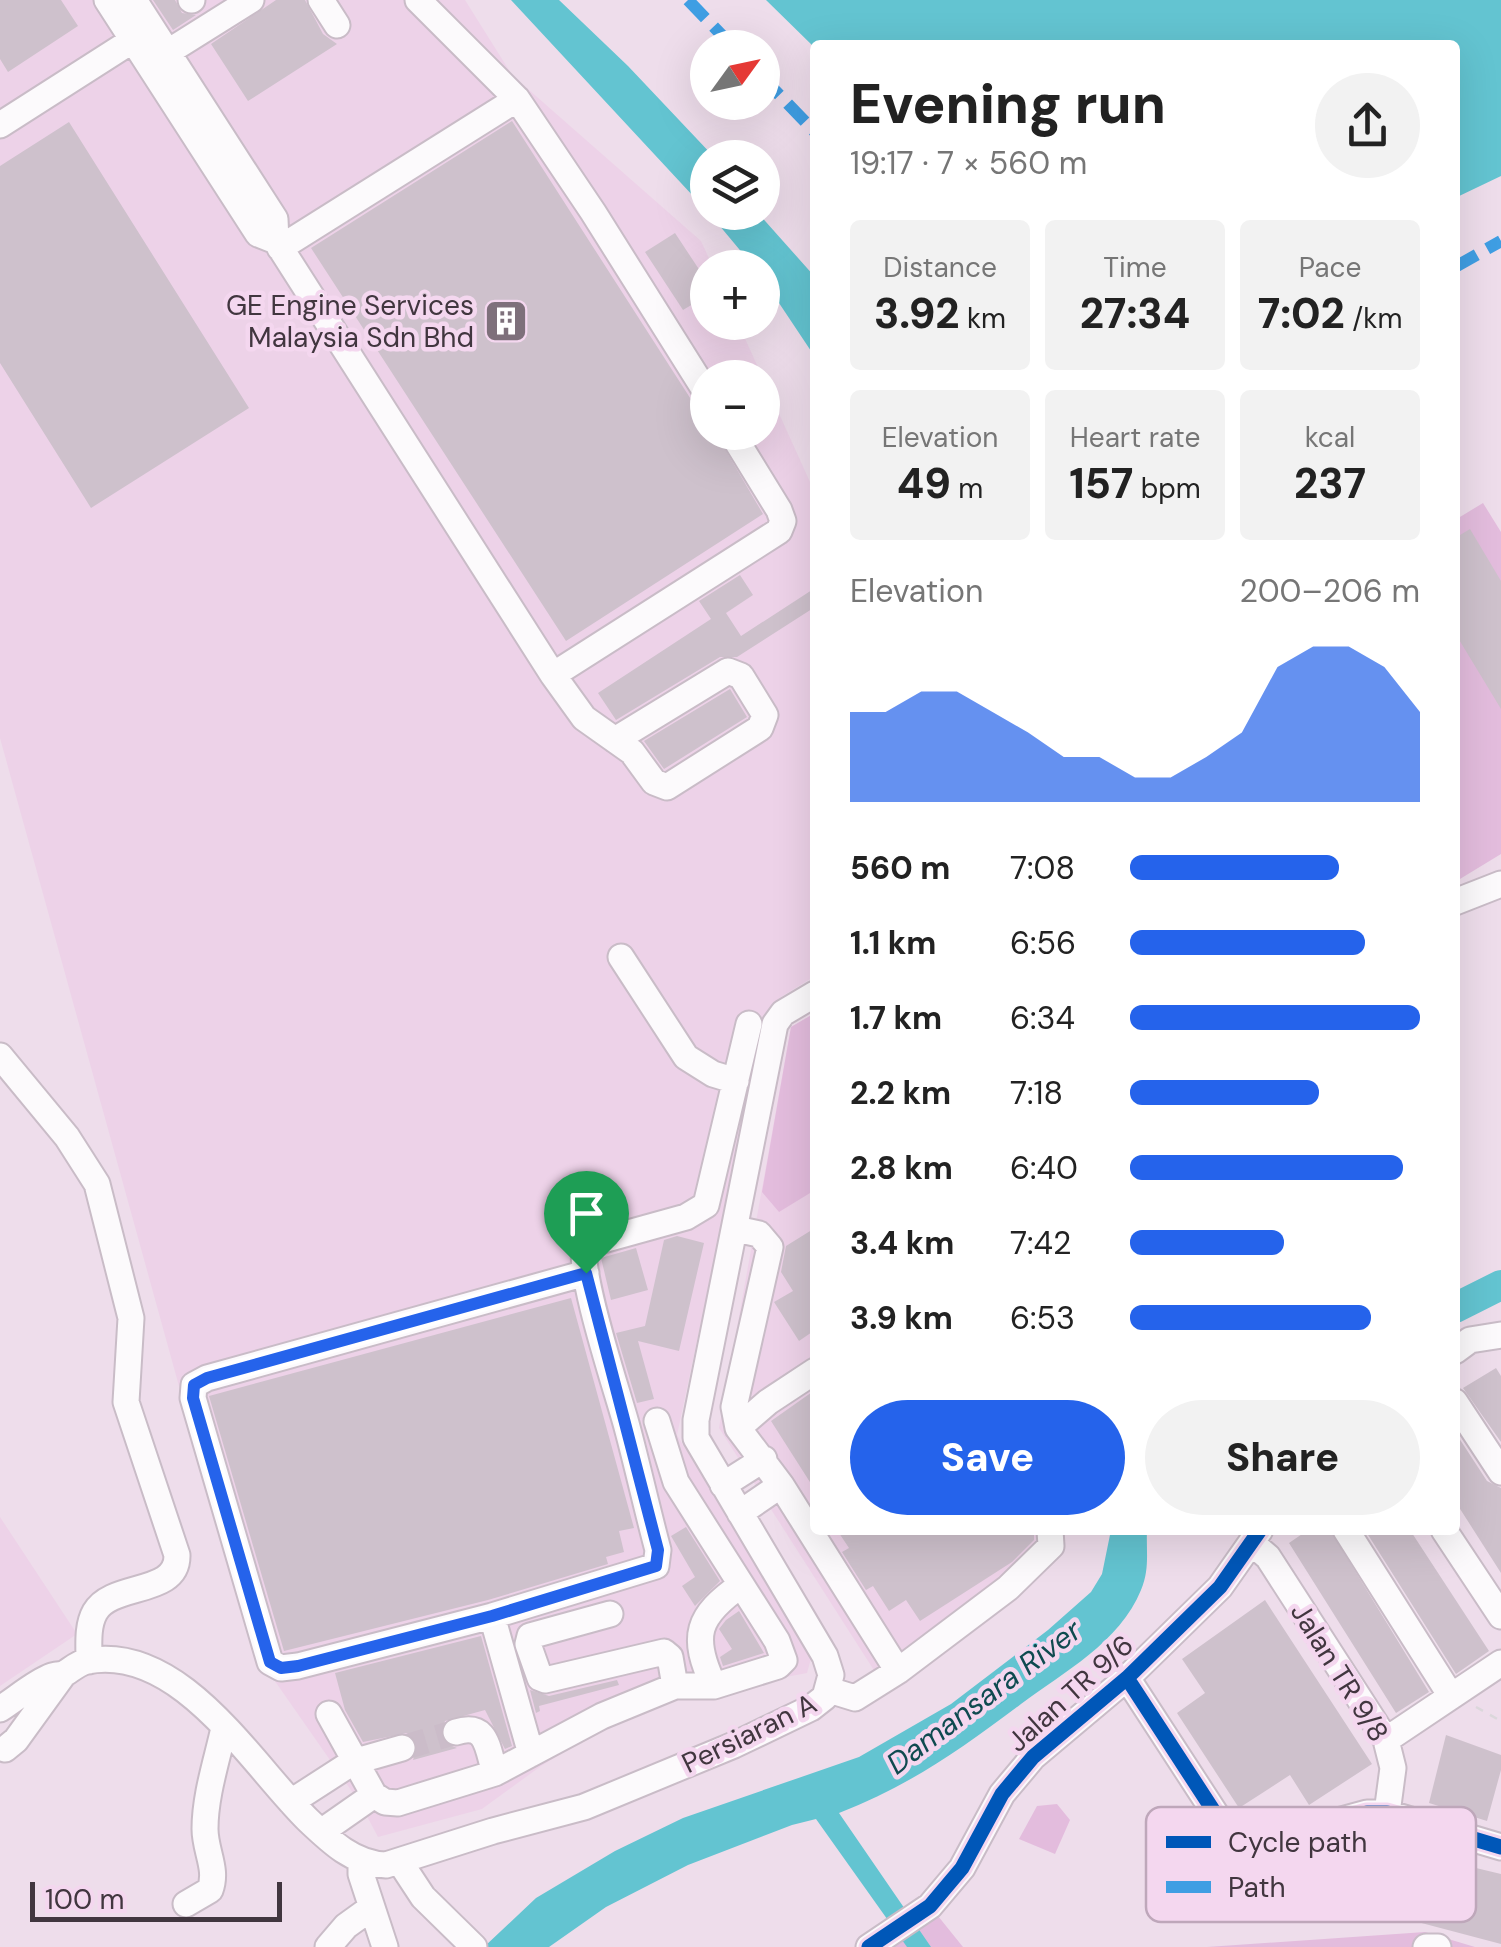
<!DOCTYPE html>
<html lang="en">
<head>
<meta charset="utf-8">
<style>
  body { margin:0; font-family:"DM Sans",sans-serif; background:#f2f2f2; color:#222; height:100vh; display:flex; flex-direction:column; font-size:38px; white-space:nowrap }
  * { box-sizing:border-box; margin:0 }
  p { font-size:32px; color:#767676 }
  .icon { flex:none; width:55px; height:55px; fill:none; stroke:currentColor; stroke-width:2; stroke-linecap:round; stroke-linejoin:round }
  .map { position:relative; flex:1; overflow:hidden }
  .sheet { position:absolute; left:810px; top:40px; width:650px; height:1495px; display:flex; flex-direction:column; background:#fff; border-radius:10px; box-shadow:0 10px 40px #0002 }
  .sheet>* { flex:none }
  .needle { width:65px; rotate:57deg }
  .controls { position:absolute; left:690px; top:30px; display:grid; gap:20px }
  .controls a { display:grid; place-items:center; width:90px; height:90px; border-radius:50%; background:#fff; box-shadow:0 10px 40px #0002; font-size:50px }
  .scale { position:absolute; left:30px; bottom:25px; width:252px; box-sizing:border-box; padding-left:10px; border:5px solid #41363f; border-top:0; font-size:28px; line-height:35px; white-space:nowrap; color:#41363f; -webkit-text-stroke:8px #f4d7ef; paint-order:stroke }
  .pin { position:absolute; display:grid; place-items:center; width:85px; height:85px; color:#fff; margin:-102px -42px; border-radius:50% 50% 50% 0; rotate:-45deg; box-shadow:0 0 10px #0007 }
  .pin .icon { rotate:45deg }
  .round { display:grid; place-items:center; flex:none; width:105px; height:105px; border-radius:52px; background:#f2f2f2 }
  .overview { display:flex; align-items:center; justify-content:space-between; height:170px; padding:0 40px }
  h1 { font-size:55px; font-weight:800; line-height:75px }
  .stats { display:grid; grid-template-columns:repeat(3,1fr); gap:15px; height:170px; padding:10px 40px }
  .stats div { display:grid; align-content:center; border-radius:10px; background:#f2f2f2; text-align:center }
  .stats b { font-size:42px; font-weight:800 }
  .stats small { font-size:28px; font-weight:400 }
  .stats p { font-size:28px }
  .chart { height:280px; padding:20px 40px }
  .chart p { display:flex; justify-content:space-between }
  .chart svg { width:100%; height:180px; margin-top:10px; fill:#2563eb; opacity:.7 }
  .button { display:flex; gap:20px; margin-top:auto; padding:20px 40px }
  .button a { flex:1; height:115px; border-radius:60px; background:#2563eb; color:#fff; font-size:40px; font-weight:800; line-height:115px; text-align:center }
  .button a+a { background:#f2f2f2; color:#222 }
  ul { padding:0 40px; list-style:none; font-size:32px }
  li { display:grid; grid-template-columns:160px 120px 1fr; align-items:center; height:75px }
  li i { height:25px; border-radius:12px; background:#2563eb }
  .map>svg:first-child { display:block }
  .built { fill:#edd2e8; fill-rule:evenodd }
  .green { fill:#e3bcdd }
  .water { fill:#63c4d1 }
  .lines { fill:none; stroke-linecap:round; stroke-linejoin:round }
  .river { stroke:#63c4d1; stroke-width:30 }
  .building { fill:#cec1cc }
  .minor-tunnel { stroke:#cbbcc9; stroke-width:25; stroke-dasharray:25 12; stroke-linecap:butt }
  .minor-casing { stroke:#c9bcc7; stroke-width:29 }
  .path { stroke:#dbd7db; stroke-width:2.5; stroke-dasharray:8 8; stroke-linecap:butt }
  .minor { stroke:#fcfafc; stroke-width:25 }
  .quiet { stroke:#3f9ee3; stroke-width:12; stroke-dasharray:25 12; stroke-linecap:butt }
  .cycleway-casing { stroke:#f4d7ef; stroke-width:21 }
  .cycleway { stroke:#0057b8; stroke-width:15 }
  .route-casing { stroke:#fff; stroke-width:20 }
  .route { stroke:#2563eb; stroke-width:12 }
  .labels { text-anchor:middle; stroke-width:9; stroke-linejoin:round; paint-order:stroke }
  .poi-label { font-size:28px; fill:#41363f; stroke:#f4d7ef; text-anchor:end }
  .street-label { font-size:28px; fill:#41363f; stroke:#f4d7ef }
  .water-label { font-size:30px; font-style:italic; fill:#0f4a50; stroke:#f4d7ef }
  .key { fill:#f4d7ef; stroke:#bea7ba; stroke-width:2.5 }
  .key-label { font-size:28px; fill:#41363f }
</style>
</head>
<body>
<div class="map">
<svg width="1501" height="1947" viewBox="0 0 1501 1947">
  <rect width="100%" height="100%" fill="#eeddeb"/>
  <path class="built" d="M0,0H465L512,75L701,241L713,267L708,268V322L738,323L815,493V976L781,997L767,1012L677,1435L812,1655L807,1673L681,1697L610,1724L541,1766L482,1809L378,1837L360,1803L263,1664L182,1397L0,738ZM708,378H762V432H708Z
    M815,1013V1530H1044L1048,1546L877,1675L719,1428L791,1027Z
    M0,1517L77,1634L0,1686Z"/>
  <path class="green" d="M1483,503L1501,532V854L1455,882V520Z
    M815,1013V1190L779,1212L762,1192L791,1027Z
    M1057,1804L1070,1820L1055,1854L1019,1839L1037,1806Z
    M938,1916L963,1947H889Z
    M1425,1932L1475,1947H1207Z"/>
  <path class="water" d="M511,0H559L628,66L714,157L708,158L707,211Z
    M766,0H1501V176L1455,198V45H815V48Z
    M709,213H758L815,277V357L763,279L762,268L754,267Z
    M1111,1530H1147C1146,1551 1150,1569 1141,1590C1120,1642 1064,1672 1021,1704C961,1749 909,1786 839,1813L931,1947H907L816,1819L792,1825L688,1865L606,1907L549,1947H484L536,1898L615,1851L683,1818L859,1757L951,1704L1048,1630L1091,1592L1102,1574Z"/>
  <g class="lines">
    <path class="river" d="M1455,1308L1501,1285"/>
  </g>
  <path class="building" d="M0,0H61L78,26L8,72L0,59Z
    M153,0H175L182,13L196,15L173,30Z
    M276,0H305L323,34L337,44L248,101L211,44Z
    M512,121L694,404L708,411V432H715L763,514L566,641L311,248Z
    M69,122L249,408L91,508L0,363V166Z
    M675,233L708,283V295L683,310L645,252Z
    M1470,529L1501,581V709L1455,633V538Z
    M740,575L753,595L726,613L741,636L815,588V607L737,657H720L616,720L598,693L711,619L699,601Z
    M730,689L747,717L664,769L644,741Z
    M815,1228V1330L799,1341L774,1302L793,1291L781,1272L786,1246Z
    M677,1236L704,1243L679,1351L638,1341L654,1399L637,1403L616,1333L645,1326L664,1240Z
    M636,1248L648,1290L611,1300L601,1258Z
    M571,1298L634,1528L619,1531L624,1552L606,1557L608,1564L488,1600L284,1651L209,1396Z
    M1496,1368L1501,1376V1442L1463,1388Z
    M815,1390V1490L771,1421Z
    M1455,1432L1487,1481L1501,1488V1573L1455,1501Z
    M686,1527L720,1581L695,1606L682,1586L695,1577L671,1536Z
    M837,1530H1034V1540L1012,1562L920,1621L906,1600L889,1611L873,1586L866,1590L842,1552L849,1548Z
    M1308,1530H1330L1429,1692L1396,1713L1289,1543Z
    M1365,1530H1410L1489,1651L1456,1674Z
    M1265,1600L1372,1764L1309,1805L1290,1775L1239,1808L1177,1713L1205,1693L1182,1659Z
    M739,1611L764,1653L723,1666L720,1657L732,1649L719,1629L726,1620Z
    M481,1636L512,1746L505,1749L485,1710L445,1721L440,1736L445,1743L457,1748L413,1760L418,1744L407,1733L363,1742L345,1710L335,1673Z
    M617,1680L619,1685L539,1706L540,1711L536,1713L530,1690L549,1696Z
    M1446,1735L1501,1755V1770L1487,1821L1429,1803Z
    M1396,1840L1455,1863L1501,1874V1944L1376,1911Z"/>
  <g class="lines">
    <path class="minor-tunnel" d="M402,1748L456,1732"/>
    <g class="minor-casing">
      <path id="minor" d="M107,0L258,234L276,241
        M134,0L275,219L276,241L553,675L584,718L632,752L654,782L667,787L760,728L765,715L741,676L728,671L615,740
        M191,0H192
        M321,0L337,25
        M418,0L517,99L593,212L708,395
        M168,52L251,0
        M0,125L133,40
        M280,248L517,99
        M553,675L779,531L783,521L779,510L731,432
        M1455,902L1501,884
        M621,957L686,1057L713,1074L736,1081
        M0,1056L67,1137L97,1184L131,1318L126,1402L177,1555C178,1596 112,1582 95,1612C87,1626 89,1645 89,1661
        M736,1229L759,1234L770,1247L734,1407L738,1428L781,1485L898,1671
        M586,1273L207,1378L194,1385L193,1398L270,1662L281,1668L298,1666L492,1616L656,1566L658,1550C647,1509 638,1468 627,1427C618,1393 577,1272 585,1245L686,1217L706,1205L749,1024
        M1455,1351L1470,1340L1501,1335
        M1455,1402L1501,1472
        M738,1428L768,1402L815,1371
        M723,1485L764,1459
        M740,1513L781,1485
        M1346,1530L1451,1696
        M1444,1530L1501,1616
        M1253,1544L1268,1557L1386,1740L1393,1768L1387,1813
        M610,1614L530,1636L528,1644L540,1678L545,1680L664,1652L670,1657L675,1686
        M492,1616L531,1754
        M1127,1678L1224,1827L1239,1840L1257,1843L1367,1813H1387L1501,1847
        M714,1686C690,1636 697,1616 741,1585
        M829,1690L855,1698L898,1671L1008,1588L1051,1546L1050,1530
        M0,1709C16,1699 35,1682 52,1676C66,1672 54,1680 67,1672C73,1668 79,1663 87,1661C180,1643 251,1764 308,1820C331,1842 354,1864 386,1865L493,1831L584,1807L734,1745L811,1708L825,1697L831,1675L825,1656L696,1438V1420L775,1024L783,1013L815,994
        M329,1714L374,1795L385,1802L398,1803L495,1773L602,1716L675,1686H714L778,1666L784,1660L777,1641L676,1482L657,1421
        M456,1732C488,1722 487,1748 495,1773
        M1386,1740L1501,1663
        M5,1749L16,1740L63,1675
        M291,1802L353,1762L402,1748
        M321,1832L374,1795
        M361,1861V1874L385,1947
        M400,1862L423,1897L474,1947
        M186,1904L210,1890C218,1869 205,1851 205,1829C205,1795 217,1760 224,1728
        M328,1947L346,1926L371,1908
        M869,1947L930,1906L962,1868L1002,1794L1033,1757L1127,1678L1220,1587L1260,1530
        M1426,1947H1438"/>
    </g>
    <path class="path" d="M1476,1707L1501,1721"/>
    <use href="#minor" class="minor"/>
    <path class="quiet" d="M688,0L734,48
      M762,77L815,132
      M1455,267L1501,241"/>
    <g class="cycleway-casing">
      <path id="cycleway" d="M1127,1678L1224,1827L1239,1840L1257,1843L1367,1813H1387L1501,1847
        M869,1947L930,1906L962,1868L1002,1794L1033,1757L1127,1678L1220,1587L1260,1530"/>
    </g>
    <use href="#cycleway" class="cycleway"/>
  </g>
  <g class="lines">
    <g class="route-casing">
      <path id="route" d="M586,1273L658,1550L656,1566L492,1616L298,1666L281,1668L270,1662L193,1398L194,1385L207,1378Z"/>
    </g>
    <use href="#route" class="route"/>
  </g>
  <defs>
    <g id="building-square" transform="scale(2.25)"><rect x="-9" y="-9" width="18" height="18" rx="4" fill="#7e707b" stroke="#f4d7ef"/><path d="M-4-6H4V6H1V3H-1V6H-4ZM-2.5-4.3h1.7v1.8h-1.7ZM.8-4.3h1.7v1.8H.8ZM-2.5-1h1.7V.8h-1.7ZM.8-1h1.7V.8H.8Z" fill="#fff"/></g>
  </defs>
  <g fill-rule="evenodd">
    <use href="#building-square" x="506" y="321"/>
  </g>
  <g class="labels">
    <g class="poi-label">
      <text x="474" y="315">GE Engine Services<tspan x="474" dy="32">Malaysia Sdn Bhd</tspan></text>
    </g>
    <g class="street-label">
      <text transform="translate(1340 1672) rotate(58)" y="10">Jalan TR 9/8</text>
      <text transform="translate(1070 1693) rotate(-42)" y="10">Jalan TR 9/6</text>
      <text transform="translate(749 1733) rotate(-26)" y="10">Persiaran A</text>
    </g>
    <g class="water-label">
      <text transform="translate(984 1697) rotate(-37)" y="10">Damansara River</text>
    </g>
  </g>
  <rect x="1146" y="1807" width="330" height="115" rx="15" class="key"/>
  <rect x="1166" y="1836" width="45" height="12" fill="#0057b8"/>
  <rect x="1166" y="1881" width="45" height="12" fill="#3f9ee3"/>
  <g class="key-label">
    <text x="1228" y="1852">Cycle path</text>
    <text x="1228" y="1897">Path</text>
  </g>
</svg>
<div class="controls">
<a><svg class="needle" viewBox="-14 -14 28 28"><path d="M0-13l5 13h-10z" fill="#e53935"/><path d="M0 13l5-13h-10z" fill="#767676"/></svg></a>
<a><svg class="icon" aria-label="layers" viewBox="0 0 24 24"><path d="M12 4l9 5-9 5-9-5zM3 14l9 5 9-5"/></svg></a>
<a>+</a>
<a>−</a>
</div>
<div class="scale">100 m</div>
<div class="pin" style="left:586px;top:1273px;background:#1e9e55"><svg class="icon" aria-label="arrive" viewBox="0 0 24 24"><path d="M6 21V4h12l-3 4 3 4H6"/></svg></div>
<section class="sheet">
<div class="overview"><div><h1>Evening run</h1><p>19:17 · 7 × 560 m</p></div><a class="round"><svg class="icon" aria-label="share" viewBox="0 0 24 24"><path d="M12 15V3M7 8l5-5 5 5M5 13v7h14v-7"/></svg></a></div>
<div class="stats">
<div><p>Distance</p><b>3.92<small> km</small></b></div>
<div><p>Time</p><b>27:34</b></div>
<div><p>Pace</p><b>7:02<small> /km</small></b></div>
</div>
<div class="stats">
<div><p>Elevation</p><b>49<small> m</small></b></div>
<div><p>Heart rate</p><b>157<small> bpm</small></b></div>
<div><p>kcal</p><b>237</b></div>
</div>
<div class="chart"><p><span>Elevation</span>200–206 m</p>
<svg viewBox="0 0 160 44" preserveAspectRatio="none"><path d="M0 44V22L10 22L20 17L30 17L40 22L50 27L60 33L70 33L80 38L90 38L100 33L110 27L120 11L130 6L140 6L150 11L160 22V44z"/></svg>
</div>
<ul>
<li><b>560 m</b>7:08<i style="width:72%"></i></li>
<li><b>1.1 km</b>6:56<i style="width:81%"></i></li>
<li><b>1.7 km</b>6:34<i style="width:100%"></i></li>
<li><b>2.2 km</b>7:18<i style="width:65%"></i></li>
<li><b>2.8 km</b>6:40<i style="width:94%"></i></li>
<li><b>3.4 km</b>7:42<i style="width:53%"></i></li>
<li><b>3.9 km</b>6:53<i style="width:83%"></i></li>
</ul>
<div class="button"><a>Save</a><a>Share</a></div>
</section>
</div>
</body>
</html>
